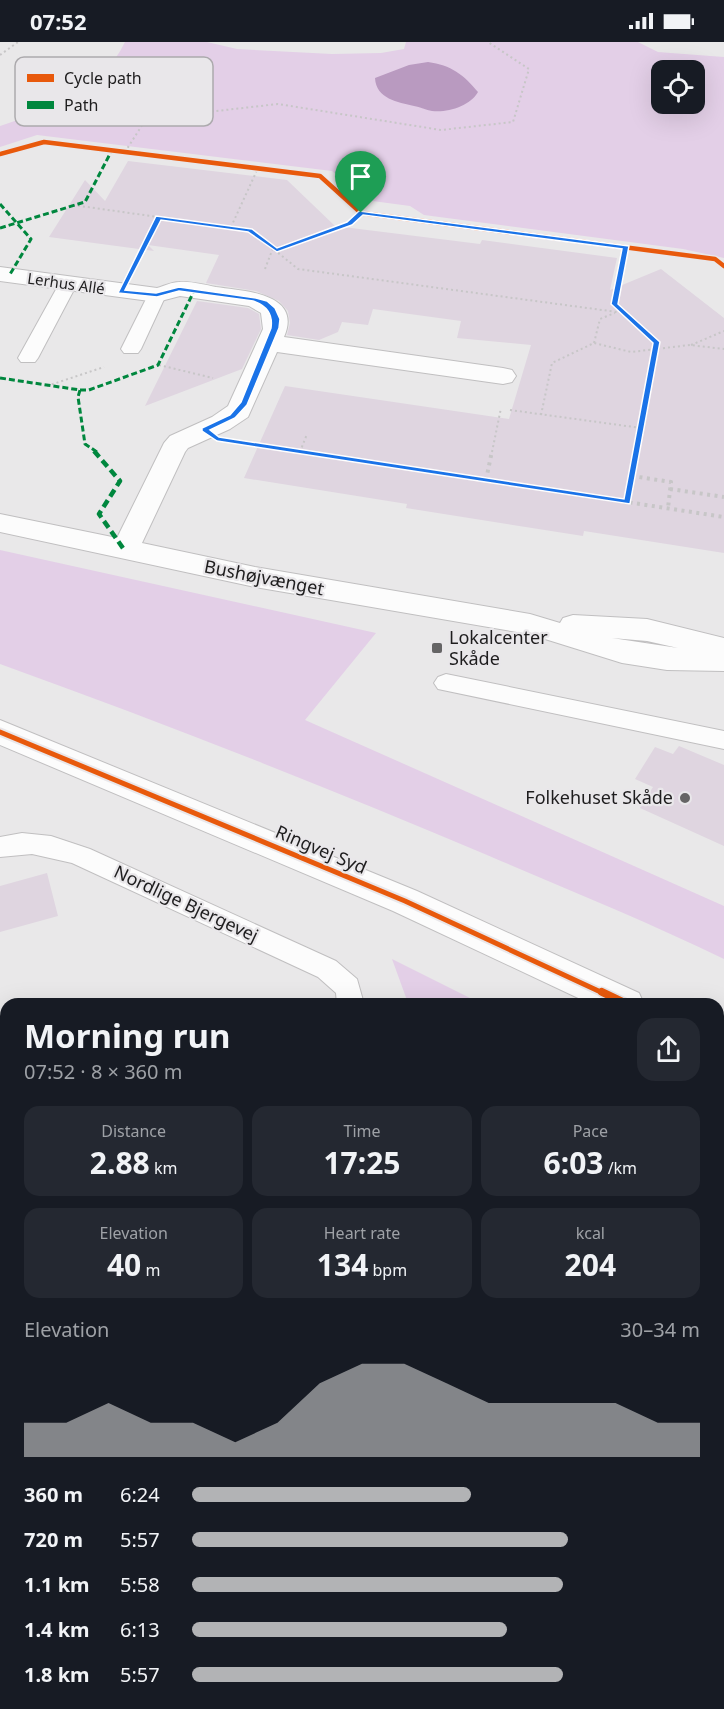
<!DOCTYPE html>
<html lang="en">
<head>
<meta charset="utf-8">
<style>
  body { margin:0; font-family:"Noto Sans",sans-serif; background:#242831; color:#f1f3f6; height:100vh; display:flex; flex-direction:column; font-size:22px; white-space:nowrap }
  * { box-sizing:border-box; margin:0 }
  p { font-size:20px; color:#9ea1a6 }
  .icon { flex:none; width:33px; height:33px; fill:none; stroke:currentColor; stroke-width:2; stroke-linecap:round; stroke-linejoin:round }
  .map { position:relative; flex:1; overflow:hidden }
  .side { position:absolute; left:0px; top:956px; width:724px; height:712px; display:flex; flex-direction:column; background:#171b24; border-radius:18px 18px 0 0; box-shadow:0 6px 24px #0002 }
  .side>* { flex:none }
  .buttons { position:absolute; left:651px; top:18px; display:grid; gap:12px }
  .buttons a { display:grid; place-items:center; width:54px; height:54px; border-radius:12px; background:#171b24; box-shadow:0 6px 24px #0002; font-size:30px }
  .pin { position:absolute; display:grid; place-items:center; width:51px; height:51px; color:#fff; margin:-62px -26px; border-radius:50% 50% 50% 0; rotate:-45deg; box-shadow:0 0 6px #0007 }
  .pin .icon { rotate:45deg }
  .round { display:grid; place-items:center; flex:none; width:63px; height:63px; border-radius:18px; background:#242831 }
  .overview { display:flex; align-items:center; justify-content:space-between; height:102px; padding:0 24px }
  h1 { font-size:33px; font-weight:700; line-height:45px }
  .metrics { display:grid; grid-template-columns:repeat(3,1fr); gap:9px; height:102px; padding:6px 24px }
  .metrics div { display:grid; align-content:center; border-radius:15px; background:#242831; text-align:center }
  .metrics b { font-size:30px; font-weight:700 }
  .metrics small { font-size:16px; font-weight:400 }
  .metrics p { font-size:16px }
  .chart { height:168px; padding:12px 24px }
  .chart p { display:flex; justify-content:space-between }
  .chart svg { width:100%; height:108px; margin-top:6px; fill:#b2b3b5; opacity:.7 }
  ul { padding:0 24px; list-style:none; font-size:20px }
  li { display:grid; grid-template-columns:96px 72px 1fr; align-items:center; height:45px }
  li i { height:15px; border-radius:8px; background:#b2b3b5 }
  .status { display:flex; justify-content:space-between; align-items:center; height:42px; padding:0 30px; background:#171b24; direction:ltr }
  .status svg { height:16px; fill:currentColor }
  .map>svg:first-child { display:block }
  .green { fill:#e3cfe7; fill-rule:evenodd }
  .water { fill:#b99ac0 }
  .building { fill:#dfd5e0 }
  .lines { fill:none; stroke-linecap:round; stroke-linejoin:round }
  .lane-casing { stroke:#c0bfc0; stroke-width:2 }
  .street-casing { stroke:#c0bfc0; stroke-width:2 }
  .secondary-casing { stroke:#c0bfc0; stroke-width:2 }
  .path-far1 { stroke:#c7c6c7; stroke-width:2; stroke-dasharray:2 3; stroke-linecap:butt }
  .path { stroke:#c7c6c7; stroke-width:4; stroke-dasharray:3 4.5; stroke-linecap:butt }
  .lane { fill:#fcfcfc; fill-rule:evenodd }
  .street { fill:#fcfcfc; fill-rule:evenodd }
  .secondary { fill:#fcfcfc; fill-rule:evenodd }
  .quiet-far2 { stroke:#00873e; stroke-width:3; stroke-dasharray:6 3; stroke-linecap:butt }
  .quiet-far1 { stroke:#00873e; stroke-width:4.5; stroke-dasharray:8 4.5; stroke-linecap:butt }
  .quiet { stroke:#00873e; stroke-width:5; stroke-dasharray:11 5; stroke-linecap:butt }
  .cycleway-far2-casing { stroke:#e9e7ea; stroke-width:7 }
  .cycleway-far1-casing { stroke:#e9e7ea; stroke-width:9 }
  .cycleway-casing { stroke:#e9e7ea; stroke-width:11 }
  .cycleway-far2 { stroke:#e8590c; stroke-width:4.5 }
  .cycleway-far1 { stroke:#e8590c; stroke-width:5 }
  .cycleway { stroke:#e8590c; stroke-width:8 }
  .route { fill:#1a73e8; stroke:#fff; stroke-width:1.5; fill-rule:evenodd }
  .poi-dot { fill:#656465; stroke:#e9e7ea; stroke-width:2 }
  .labels { text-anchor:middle; stroke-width:4.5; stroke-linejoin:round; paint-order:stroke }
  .far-street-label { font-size:15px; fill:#1e1d1e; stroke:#e9e7ea }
  .street-label { font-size:18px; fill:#1e1d1e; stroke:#e9e7ea }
  .poi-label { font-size:18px; fill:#1e1d1e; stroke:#e9e7ea; text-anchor:start }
  .key { fill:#e9e7ea; stroke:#acaaad; stroke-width:1.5 }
  .key-label { font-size:16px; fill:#1e1d1e }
</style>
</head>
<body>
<div class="status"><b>07:52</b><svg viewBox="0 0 49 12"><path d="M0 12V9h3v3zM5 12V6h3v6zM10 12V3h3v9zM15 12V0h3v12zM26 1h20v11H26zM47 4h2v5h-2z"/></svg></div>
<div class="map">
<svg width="724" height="1667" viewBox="0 0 724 1667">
  <rect width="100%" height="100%" fill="#e9e8e9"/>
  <path class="green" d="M125,0H207L237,7L332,12L381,11L404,7L406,0H638L658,10L724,15V216L683,207L424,173L410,164L365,158L332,129L37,93L0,105V84C48,68 102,49 125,0ZM662,28H694V62H662Z
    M0,508L376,591L305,678L724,864V917C646,879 566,847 487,813C326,745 164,681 0,622Z
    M392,917L480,961H408Z
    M719,1206L724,1209V1667H609L607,1662H718Z"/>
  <path class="water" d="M428,20C451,23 464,33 478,50C470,64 448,71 432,69C426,68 420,65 414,64C398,60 376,57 375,36L409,23Z"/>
  <path class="building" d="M128,119L287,138L335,184L480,202L482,198L617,216L610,248L661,227L724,276V511L584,489L583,494L406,466L407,462L244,436L285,344L509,377L531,303L457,296L461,279L373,267L368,283L342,280L338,290L319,298L287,293L290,281L288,269L279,259L256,249L206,241L219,213L148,203L154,209L49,195L85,138L105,159Z
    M197,259L248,266L259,272L261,287L242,327L145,364Z
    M679,704L724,723V804L640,766L653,745L635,737L655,705L673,712Z
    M47,831L58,874L0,890V844Z"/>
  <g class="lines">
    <g class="lane-casing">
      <path id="lane" d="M68,237L74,238L77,242L38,316L35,320H21L18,316L59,242L62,238Z
        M157,247L164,249L166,253L141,307L138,311H124L121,307L150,249Z
        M446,632L724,689V707L438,647L434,641L438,635Z
        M22,791L51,794L90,807L336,919L357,937L364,962H337L336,951L318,935L72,821L32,812L0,815V795Z
        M523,1662H559L561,1667H525Z"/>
    </g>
    <g class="street-casing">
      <path id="street" d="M0,225L157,246C164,244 172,240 179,240C191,239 205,243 216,245C244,249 303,251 284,295L503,326L512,328L516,334L512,340L503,342L277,310L248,375L230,387L188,406L185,410L142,501L255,525L530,572L560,581L563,576L573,573L647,577L724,596V629L667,628L622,621L529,592L255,545L0,490V472L117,496L164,401L170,394L212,375L228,364L263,287L261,271L249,264L180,254L157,260L0,239ZM612,596L647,599L678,606Z"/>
    </g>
    <g class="secondary-casing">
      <path id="secondary" d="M0,678L417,849L639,951L644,962H591L393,869L0,703Z
        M718,988L724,990V1023L718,1021Z"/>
    </g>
    <path class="path-far1" d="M0,13L18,0
      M125,110L146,77L278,62L441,88L513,80L529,27L488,0
      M73,163L250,188L298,227L617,270
      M231,185L258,126
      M626,206L614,262L657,300L636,410
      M277,208L350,182L361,171
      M137,218L159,176
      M265,227L273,206
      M594,301L600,277L615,271
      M691,303L724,289
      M159,323L213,336
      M47,344L104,325
      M510,368L641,386
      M541,373L552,321L594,301L631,310L690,303L724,307
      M253,402L306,410
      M300,410L307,392
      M492,410L501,366"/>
    <path class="path" d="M296,409L724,475
      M632,434L671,440L668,466
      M486,438L492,409
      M670,447L724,455
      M627,460L637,409"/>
    <use href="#lane" class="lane"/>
    <use href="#street" class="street"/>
    <use href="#secondary" class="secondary"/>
    <path class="quiet-far2" d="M0,162L31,197L9,234
      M0,186L85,160L112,108
      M0,336L80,348L78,355L85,402L97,410
      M80,348H89L158,323L194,249"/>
    <path class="quiet-far1" d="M94,409L120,439L99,472L125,509"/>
    <path class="quiet" d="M718,1169L724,1172"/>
    <g class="cycleway-far2-casing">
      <path id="cycleway-far2" d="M0,112L44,100L320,134L361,171L715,217L724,224"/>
    </g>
    <g class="cycleway-far1-casing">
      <path id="cycleway-far1" d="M0,690L405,859L605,952"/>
    </g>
    <g class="cycleway-casing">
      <path id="cycleway" d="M602,950L627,962"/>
    </g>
    <use href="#cycleway-far2" class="cycleway-far2"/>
    <use href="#cycleway-far1" class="cycleway-far1"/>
    <use href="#cycleway" class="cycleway"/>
  </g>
  <path class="route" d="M359,169L629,204L618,262L660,300L630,462L217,399L202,389V386L230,373L241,360L271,286C273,272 267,264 253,259L179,249L157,255L118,251L156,174L252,187L277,206L347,180ZM363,173L622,207L611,262L653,301L624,457L219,395L210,388L235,376L247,363L279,286L280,277L275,266L267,259L256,256L179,245L156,251L125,248L161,178L248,190L277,210L352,183Z"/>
  <g class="poi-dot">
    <rect x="431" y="600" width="12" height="12" rx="3"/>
    <circle cx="685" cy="756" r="6"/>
  </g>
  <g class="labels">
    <g class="far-street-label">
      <text transform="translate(66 242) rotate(8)" y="5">Lerhus Allé</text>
    </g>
    <g class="street-label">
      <text transform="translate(264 536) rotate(11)" y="6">Bushøjvænget</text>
      <text transform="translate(321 808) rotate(23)" y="6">Ringvej Syd</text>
      <text transform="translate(186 862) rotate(25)" y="6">Nordlige Bjergevej</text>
    </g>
    <g class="poi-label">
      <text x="449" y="602">Lokalcenter<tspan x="449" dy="21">Skåde</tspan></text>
      <text x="673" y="762" text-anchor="end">Folkehuset Skåde</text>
    </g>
  </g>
  <rect x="15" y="15" width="198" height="69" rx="9" class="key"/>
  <rect x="27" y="32" width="27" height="8" fill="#e8590c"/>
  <rect x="27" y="59" width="27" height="8" fill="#00873e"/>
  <g class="key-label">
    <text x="64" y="42">Cycle path</text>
    <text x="64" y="69">Path</text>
  </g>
</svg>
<div class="buttons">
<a><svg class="icon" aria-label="locate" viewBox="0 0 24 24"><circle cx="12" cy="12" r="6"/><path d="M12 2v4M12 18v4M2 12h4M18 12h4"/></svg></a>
</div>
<div class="pin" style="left:361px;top:171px;background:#1e9e55"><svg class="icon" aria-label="arrive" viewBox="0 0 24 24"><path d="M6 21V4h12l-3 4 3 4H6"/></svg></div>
<section class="side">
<div class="overview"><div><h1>Morning run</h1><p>07:52 · 8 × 360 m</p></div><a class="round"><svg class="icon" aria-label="share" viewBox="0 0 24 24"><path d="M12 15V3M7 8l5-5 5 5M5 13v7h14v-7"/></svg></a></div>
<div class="metrics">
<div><p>Distance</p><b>2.88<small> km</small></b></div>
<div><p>Time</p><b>17:25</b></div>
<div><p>Pace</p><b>6:03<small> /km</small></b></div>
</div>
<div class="metrics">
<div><p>Elevation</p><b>40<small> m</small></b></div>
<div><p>Heart rate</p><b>134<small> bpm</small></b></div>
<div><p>kcal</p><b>204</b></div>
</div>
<div class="chart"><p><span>Elevation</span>30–34 m</p>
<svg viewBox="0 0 160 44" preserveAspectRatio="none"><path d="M0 44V30L10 30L20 22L30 30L40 30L50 38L60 30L70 14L80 6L90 6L100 14L110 22L120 22L130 22L140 22L150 30L160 30V44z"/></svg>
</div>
<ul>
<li><b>360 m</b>6:24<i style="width:55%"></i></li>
<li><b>720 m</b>5:57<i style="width:74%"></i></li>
<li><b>1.1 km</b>5:58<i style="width:73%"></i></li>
<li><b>1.4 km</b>6:13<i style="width:62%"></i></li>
<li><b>1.8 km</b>5:57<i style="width:73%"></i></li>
</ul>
</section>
</div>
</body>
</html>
